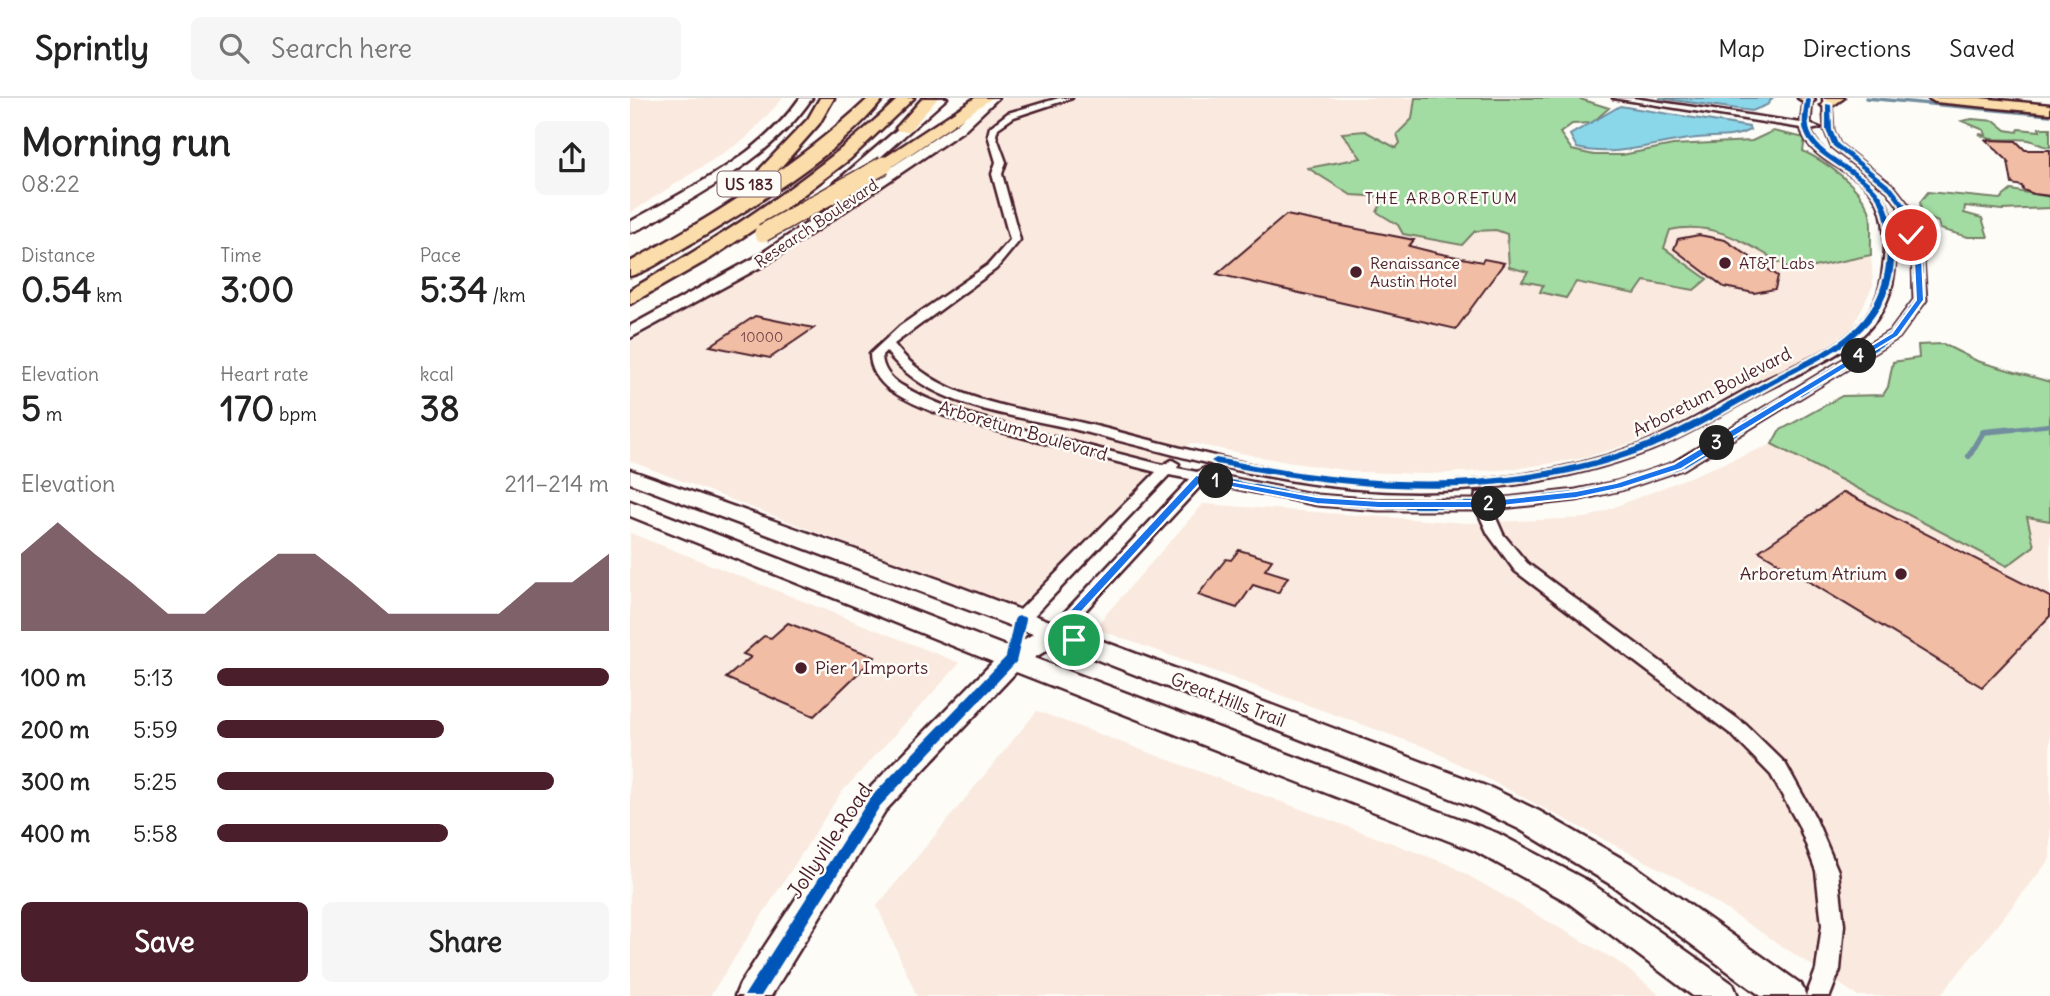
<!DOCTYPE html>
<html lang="en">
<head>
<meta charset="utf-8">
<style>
  body { margin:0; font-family:Delius,sans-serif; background:#f6f6f6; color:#222; height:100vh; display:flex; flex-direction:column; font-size:26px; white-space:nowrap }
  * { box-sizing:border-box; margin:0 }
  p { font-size:23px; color:#767676 }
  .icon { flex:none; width:38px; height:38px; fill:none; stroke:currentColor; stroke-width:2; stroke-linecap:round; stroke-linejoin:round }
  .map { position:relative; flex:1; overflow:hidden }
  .sheet { display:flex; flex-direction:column; background:#fff; width:630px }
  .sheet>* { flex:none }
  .pin { position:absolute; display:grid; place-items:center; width:60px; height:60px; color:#fff; margin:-30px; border:4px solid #fff; border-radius:50%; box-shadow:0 2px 7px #0007 }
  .km { position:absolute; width:35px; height:35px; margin:-18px; border-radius:50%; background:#222; color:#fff; font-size:19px; line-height:35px; text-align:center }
  .round { display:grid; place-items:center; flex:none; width:74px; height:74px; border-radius:10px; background:#f6f6f6 }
  .overview { display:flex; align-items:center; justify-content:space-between; height:119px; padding:0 21px }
  h1 { font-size:38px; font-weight:700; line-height:52px }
  .stats { display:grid; grid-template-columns:repeat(3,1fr); gap:10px; height:119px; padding:7px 21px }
  .stats div { display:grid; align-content:center }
  .stats b { font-size:35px; font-weight:700 }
  .stats small { font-size:19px; font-weight:400 }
  .stats p { font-size:19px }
  .chart { height:196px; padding:14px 21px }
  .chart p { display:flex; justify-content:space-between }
  .chart svg { width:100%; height:126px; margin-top:7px; fill:#4a1f2b; opacity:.7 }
  .button { display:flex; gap:14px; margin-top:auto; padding:14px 21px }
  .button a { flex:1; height:80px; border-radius:10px; background:#4a1f2b; color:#fff; font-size:28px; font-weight:700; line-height:80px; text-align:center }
  .button a+a { background:#f6f6f6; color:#222 }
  ul { padding:0 21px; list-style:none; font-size:23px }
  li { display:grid; grid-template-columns:112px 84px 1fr; align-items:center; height:52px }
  li i { height:18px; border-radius:9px; background:#4a1f2b }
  header { display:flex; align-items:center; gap:42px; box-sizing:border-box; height:98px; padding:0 35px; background:#fff; border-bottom:2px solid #e0e0e0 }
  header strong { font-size:33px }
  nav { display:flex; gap:38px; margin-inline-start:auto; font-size:24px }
  .search { width:490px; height:63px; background:#f6f6f6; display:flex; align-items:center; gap:18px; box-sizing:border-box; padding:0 24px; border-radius:10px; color:#767676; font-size:26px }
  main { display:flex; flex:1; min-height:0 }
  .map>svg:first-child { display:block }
  .built { fill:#fae9de }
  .green { fill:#a2dca2; stroke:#767e66; stroke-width:2 }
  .water { fill:#8bd7ea; stroke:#718d9e; stroke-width:2 }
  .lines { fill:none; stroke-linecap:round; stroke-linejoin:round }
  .stream-far2 { stroke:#718d9e; stroke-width:3.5 }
  .stream-far1 { stroke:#718d9e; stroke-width:4.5 }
  .stream { stroke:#718d9e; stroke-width:6 }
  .building { fill:#f2bda5; stroke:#4a1f2b; stroke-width:2 }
  .street-casing { stroke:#4a1f2b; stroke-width:5 }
  .secondary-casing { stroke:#4a1f2b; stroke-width:5 }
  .highway-casing { stroke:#4a1f2b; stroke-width:5 }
  .street { fill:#fdfcf7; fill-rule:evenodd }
  .secondary { fill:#fdfcf7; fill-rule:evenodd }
  .highway { fill:#faddab; fill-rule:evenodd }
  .highway-bridge-casing { stroke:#4a1f2b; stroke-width:20; stroke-linecap:butt }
  .highway-bridge { stroke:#faddab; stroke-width:17 }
  .cycleway-casing { stroke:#fdfcf7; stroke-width:5 }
  .cycleway { fill:#0057b8; fill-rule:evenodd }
  .route { fill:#1a73e8; stroke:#fff; stroke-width:2 }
  .poi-dot { fill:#4a1f2b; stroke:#fdfcf7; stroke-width:2.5 }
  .labels { text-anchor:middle; stroke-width:5; stroke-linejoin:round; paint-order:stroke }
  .number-label { font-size:14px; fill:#74464a }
  .shield { fill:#fdfcf7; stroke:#806168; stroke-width:2 }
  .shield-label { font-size:16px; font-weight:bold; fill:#4a1f2b }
  .far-neighbourhood-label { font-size:16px; letter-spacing:2px; fill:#4a1f2b; stroke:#fdfcf7 }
  .far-street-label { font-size:16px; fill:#4a1f2b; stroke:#fdfcf7 }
  .far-poi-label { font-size:16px; fill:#4a1f2b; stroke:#fdfcf7; text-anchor:start }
  .street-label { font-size:18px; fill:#4a1f2b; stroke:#fdfcf7 }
  .poi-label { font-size:18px; fill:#4a1f2b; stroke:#fdfcf7; text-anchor:end }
  .near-street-label { font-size:21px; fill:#4a1f2b; stroke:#fdfcf7 }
</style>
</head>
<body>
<header>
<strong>Sprintly</strong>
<div class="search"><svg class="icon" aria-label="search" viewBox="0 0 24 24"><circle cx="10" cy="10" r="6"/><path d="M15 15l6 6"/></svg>Search here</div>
<nav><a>Map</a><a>Directions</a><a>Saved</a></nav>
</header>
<main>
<section class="sheet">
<div class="overview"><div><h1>Morning run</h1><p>08:22</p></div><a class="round"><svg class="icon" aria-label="share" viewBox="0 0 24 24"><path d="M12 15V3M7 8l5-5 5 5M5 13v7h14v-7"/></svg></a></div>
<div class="stats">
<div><p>Distance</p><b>0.54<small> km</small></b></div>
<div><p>Time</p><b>3:00</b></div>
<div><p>Pace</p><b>5:34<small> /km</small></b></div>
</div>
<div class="stats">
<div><p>Elevation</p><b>5<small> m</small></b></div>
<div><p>Heart rate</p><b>170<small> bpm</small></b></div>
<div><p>kcal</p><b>38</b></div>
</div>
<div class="chart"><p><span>Elevation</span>211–214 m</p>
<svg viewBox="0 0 160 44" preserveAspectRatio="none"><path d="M0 44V17L10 6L20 17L30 27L40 38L50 38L60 27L70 17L80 17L90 27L100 38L110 38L120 38L130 38L140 27L150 27L160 17V44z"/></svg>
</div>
<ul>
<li><b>100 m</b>5:13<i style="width:100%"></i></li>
<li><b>200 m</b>5:59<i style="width:58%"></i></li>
<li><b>300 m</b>5:25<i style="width:86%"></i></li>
<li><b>400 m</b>5:58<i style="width:59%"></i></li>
</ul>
<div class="button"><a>Save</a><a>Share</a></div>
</section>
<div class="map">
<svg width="1420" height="898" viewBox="0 0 1420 898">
  <rect width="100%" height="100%" fill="#fdfcf7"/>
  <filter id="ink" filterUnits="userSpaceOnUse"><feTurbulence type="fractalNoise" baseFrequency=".0143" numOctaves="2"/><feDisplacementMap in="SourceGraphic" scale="14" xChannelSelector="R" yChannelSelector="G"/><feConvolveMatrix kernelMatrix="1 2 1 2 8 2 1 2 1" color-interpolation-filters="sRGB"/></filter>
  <g filter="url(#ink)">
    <path class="built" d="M0,0H153L115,41L0,115Z
      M367,0H785L782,21L767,36L770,45L766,50L748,38L712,35L731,60L679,70L755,99L747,114L768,127L866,132L877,136L879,149L898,174L914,187L910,193L946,184L1004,196L1013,183L1064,192L1077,181L1034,150L1040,132L1060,128L1090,132L1165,173L1241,157L1243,187L1223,229L1177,261L1089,301L1024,338L954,360L884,371L799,376L729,374L657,364L560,345L420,489L383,509L0,363V244L120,176L335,33Z
      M1142,346L1376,468L1396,419L1420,423V761L1310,898H1228L1048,780L800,651L464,530L573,406L836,425L957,420Z
      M0,435L330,565L210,696L80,898H0Z
      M407,613L818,766L987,863L1031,898H287L247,808Z"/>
    <path class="green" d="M785,0H947L979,10L962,25L942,26L930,35L942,52L964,57H992L1043,47L1122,43L1143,33L1175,40L1173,53C1196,64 1229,87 1239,112C1243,124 1240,144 1241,157L1165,173C1124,151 1088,121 1040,132L1034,150L1077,181L1064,192L1014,183L1005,196L946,184L936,200L910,194L913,187L892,183L898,174L879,169L877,136L866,132L845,133L832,147L773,136L768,127L747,114L755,99L721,97L678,70L731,60L712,35L735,33L766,50L770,45L767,36L782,21Z
      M1342,21L1365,23L1376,32L1387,34L1389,31L1410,33L1409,30H1420V49C1411,49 1407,44 1399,42C1383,39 1364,46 1349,36L1356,37L1354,32L1332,23Z
      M1381,92L1420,99V110L1372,112L1335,108L1334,115L1352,120L1358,139H1338L1310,131L1308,124L1292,117L1290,104L1298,94L1370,101Z
      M1313,246L1347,263L1420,284V423L1397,419L1404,448L1377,468L1142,346L1149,333L1212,298L1253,297L1258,289L1263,264L1289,260L1288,247Z"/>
    <path class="water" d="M1029,0H1143L1137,7L1122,13Z
      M990,8L1119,29L1120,32C1102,41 1086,38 1067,40C1026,44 988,60 947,50L940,37Z"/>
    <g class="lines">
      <path class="stream-far2" d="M1236,0L1420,17"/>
      <path class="stream-far1" d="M1367,333L1420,327"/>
      <path class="stream" d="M1339,358L1353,334L1384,331"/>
    </g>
    <path class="building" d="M1356,42L1386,43L1395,52H1420V98L1404,96L1393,92L1392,88L1382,86L1378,63Z
      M656,117L784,142L779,148L807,155L852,164L854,161L874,165L826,231L587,176Z
      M1069,137L1095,142L1148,178L1145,191L1124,195L1094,189L1044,151L1048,141Z
      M125,218L154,224L184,230L140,260L80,248Z
      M1214,394L1420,499V518L1352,589L1129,453Z
      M609,452L642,462L635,472L658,479L648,495L623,487L607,510L568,497L596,461L601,462Z
      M158,525L245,559L184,618L96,580L121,559L113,556L134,538L141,540Z"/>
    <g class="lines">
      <g class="street-casing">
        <path id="street" d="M429,0H442L384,19L368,30L366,37L376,64L372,76L390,142L366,171L264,246C307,304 388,309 453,325C523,342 593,363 664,374C777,393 901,387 1009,347C1053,330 1092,304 1133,283C1181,259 1243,240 1252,179C1256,155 1258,119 1244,98C1225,69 1182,67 1171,30L983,0H1003L1171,25L1174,0H1182L1180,26L1190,30L1180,32C1187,49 1200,58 1215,68C1259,94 1266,113 1265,164C1262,241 1200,259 1142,289C1101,309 1064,335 1021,352C910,395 781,403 664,383C589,371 517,349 443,331C380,316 298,310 256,253L252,257C252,270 260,280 271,287C311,311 358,322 403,334C446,345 490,356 533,367L542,362L549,366L547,370L567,374L575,370L580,371L581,376L687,397L749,402H845L846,395H856L859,402L946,392L986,384L1043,365L1261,233L1284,202L1283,162L1268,107L1258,93L1202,49L1195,32L1193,0H1201L1203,32L1209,46L1264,89L1278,107L1293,162L1296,202L1269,239L1053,371L994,391L946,402L862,411L873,436L897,465L1116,627L1155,665L1185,719L1208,773L1214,827L1210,872L1200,898H1176L1186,872L1192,827L1186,773L1169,728L1141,677L1102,637L885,473L858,436L847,412H749L687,407L574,384L431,539H419L416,535L419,531L560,381L539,377L396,526H384L381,522L384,518L526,374C481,362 436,351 391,339C348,328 297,317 260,292C248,283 240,270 240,256L270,228L358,167L380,142L362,76L366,64L358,37L360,29L378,15Z"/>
      </g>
      <g class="secondary-casing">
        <path id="secondary" d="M170,0H182C148,50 95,82 43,112C30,119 15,131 0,134V124C60,90 130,58 170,0Z
          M304,0H317L210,95H200V89Z
          M355,0H368L333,33L138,165L0,240V228L126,159L325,27Z
          M0,372L314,483L861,690L909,713L1005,768L1171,886L1176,898H1131L983,788L889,731L841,708L427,546L404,560L867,735L958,783L1103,886L1108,898H1063L936,803L845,753L386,574L255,713L141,898H105L110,886L235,695L363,564L0,418V403L380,550L403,536L0,385Z"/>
      </g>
      <g class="highway-casing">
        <path id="highway" d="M190,0H204L189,26L143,78H131L129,74L131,70L178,21Z
          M239,0H254C210,56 118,112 57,148C39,158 20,173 0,178V164C85,117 167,67 239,0Z
          M269,0H284L220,61L152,113L81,160L0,206V192C96,136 188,77 269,0Z
          M293,0H308L279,33H269L266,30L269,27Z
          M345,0H362L260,70H248L246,67L248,64Z
          M1168,0H1184L1185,2L1178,6Z
          M1198,0H1214L1198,11L1191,7Z
          M1298,0H1350L1420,7V15L1305,4Z"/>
      </g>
      <use href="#street" class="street"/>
      <use href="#secondary" class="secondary"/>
      <use href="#highway" class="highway"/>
      <g class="highway-bridge-casing">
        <path id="highway-bridge" d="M133,135L254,67"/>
      </g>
      <use href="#highway-bridge" class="highway-bridge"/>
      <g class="cycleway-casing">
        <path id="cycleway" d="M1178,0L1181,2C1179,14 1176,27 1182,38C1188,49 1199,56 1209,63C1222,72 1237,80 1247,92C1266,113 1267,151 1262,178C1248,240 1196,257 1146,285C1109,305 1073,328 1034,345C889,406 736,396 586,366L581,363L586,360C728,388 876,399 1014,346C1059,329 1099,303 1141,281C1191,254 1244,237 1255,173C1259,149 1260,112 1241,92C1229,80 1212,71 1198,61C1188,54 1178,46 1174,33C1171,23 1174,12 1175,2Z
          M1196,6L1201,7L1202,32L1208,46L1263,90L1276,107L1292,162L1294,202L1268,238L1051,370L992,390L946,400L853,410H749L687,405L570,382L565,379L570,376L687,399L749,404H853L946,394L987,385L1045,366L1262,234L1286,202L1284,162L1270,107L1259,92L1203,48L1196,32Z
          M390,518L394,519L396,522L386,564L250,708L131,898H114L240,700L376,559L384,522L386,519Z"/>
      </g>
      <use href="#cycleway" class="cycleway"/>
    </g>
  </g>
  <path class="route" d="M1281,135L1285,137L1292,162L1294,202L1268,238L1051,371L992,390L946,400L853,410H749L687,406L572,383L434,533L448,539V546H439L419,535L566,377L687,399L749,403H853L946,393L986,385L1044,366L1262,235L1286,202L1284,162L1277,137Z"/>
  <g class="poi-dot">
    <circle cx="1095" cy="165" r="7"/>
    <circle cx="726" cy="174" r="7"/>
    <circle cx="1271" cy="476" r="7"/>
    <circle cx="171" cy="570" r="7"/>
  </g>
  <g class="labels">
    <g class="number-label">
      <text x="132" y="244">10000</text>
    </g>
    <rect class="shield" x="87.5" y="73.5" width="63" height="25" rx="5"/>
    <g class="shield-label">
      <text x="119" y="92">US 183</text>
    </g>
    <g class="far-neighbourhood-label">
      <text x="812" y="106">THE ARBORETUM</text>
    </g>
    <g class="far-street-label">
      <text transform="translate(186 125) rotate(-34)" y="6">Research Boulevard</text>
    </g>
    <g class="far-poi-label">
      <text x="740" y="171">Renaissance<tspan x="740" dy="18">Austin Hotel</tspan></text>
      <text x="1109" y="171">AT&amp;T Labs</text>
    </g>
    <g class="street-label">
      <text transform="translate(1082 294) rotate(-27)" y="6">Arboretum Boulevard</text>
      <text transform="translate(393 333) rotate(16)" y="6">Arboretum Boulevard</text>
      <text transform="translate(598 602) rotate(21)" y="6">Great Hills Trail</text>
    </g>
    <g class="poi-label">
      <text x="1257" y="482">Arboretum Atrium</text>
      <text x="185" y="576" text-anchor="start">Pier 1 Imports</text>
    </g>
    <g class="near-street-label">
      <text transform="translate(200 743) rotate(-56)" y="7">Jollyville Road</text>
    </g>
  </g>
</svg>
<div class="pin" style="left:444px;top:542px;background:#1e9e55"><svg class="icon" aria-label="arrive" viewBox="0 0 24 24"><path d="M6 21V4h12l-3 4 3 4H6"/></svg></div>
<div class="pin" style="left:1281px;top:137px;background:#d93025"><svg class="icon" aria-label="check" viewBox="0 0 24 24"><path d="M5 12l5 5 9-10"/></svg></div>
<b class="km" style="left:586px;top:383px">1</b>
<b class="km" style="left:859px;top:406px">2</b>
<b class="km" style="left:1087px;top:345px">3</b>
<b class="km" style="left:1229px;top:258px">4</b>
</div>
</main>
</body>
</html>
